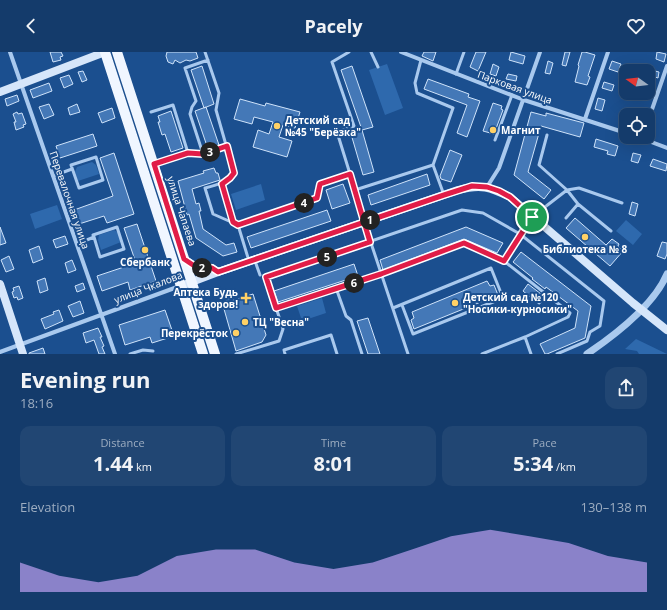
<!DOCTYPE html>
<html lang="en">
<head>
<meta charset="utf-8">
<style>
  body { margin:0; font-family:"Open Sans",sans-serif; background:#214673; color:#f1f3f6; height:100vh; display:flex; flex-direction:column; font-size:15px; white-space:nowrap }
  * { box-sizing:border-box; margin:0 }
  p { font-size:13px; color:#9dadc1 }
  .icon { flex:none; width:22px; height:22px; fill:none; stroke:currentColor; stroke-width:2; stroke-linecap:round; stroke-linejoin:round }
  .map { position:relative; height:302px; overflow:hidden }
  .details { display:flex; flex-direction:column; background:#143b6b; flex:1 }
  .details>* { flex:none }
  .needle { width:26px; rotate:285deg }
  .controls { position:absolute; left:619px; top:12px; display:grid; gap:8px }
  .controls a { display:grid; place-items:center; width:36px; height:36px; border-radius:8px; background:#143b6b; box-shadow:0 4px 16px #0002,0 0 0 1px #33557e; font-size:20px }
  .pin { position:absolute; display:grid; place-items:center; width:34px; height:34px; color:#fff; margin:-17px; border:2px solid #fff; border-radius:50%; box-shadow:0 1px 4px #0007 }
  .km { position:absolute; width:20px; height:20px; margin:-10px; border-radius:50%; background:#222; color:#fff; font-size:11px; line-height:20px; text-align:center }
  .round { display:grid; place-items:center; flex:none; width:42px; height:42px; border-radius:12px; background:#214673 }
  .overview { display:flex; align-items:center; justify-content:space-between; height:68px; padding:0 20px }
  h1 { font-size:22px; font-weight:700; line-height:30px }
  .figures { display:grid; grid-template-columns:repeat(3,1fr); gap:6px; height:68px; padding:4px 20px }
  .figures div { display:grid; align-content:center; border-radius:10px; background:#214673; text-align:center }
  .figures b { font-size:20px; font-weight:700 }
  .figures small { font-size:11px; font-weight:400 }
  .figures p { font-size:11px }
  .chart { height:112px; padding:8px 20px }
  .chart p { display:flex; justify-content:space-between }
  .chart svg { width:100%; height:72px; margin-top:4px; fill:#bca0f2; opacity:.7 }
  header { display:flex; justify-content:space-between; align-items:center; height:52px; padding:0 20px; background:#143b6b; font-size:18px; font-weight:700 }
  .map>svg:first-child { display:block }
  .green { fill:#2e69ad }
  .building { fill:#4478b7; stroke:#cfe3fa }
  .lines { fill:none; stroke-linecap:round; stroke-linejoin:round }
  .service { stroke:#a9c9ee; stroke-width:3 }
  .minor { stroke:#a9c9ee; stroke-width:4 }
  .tertiary { stroke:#a9c9ee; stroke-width:7 }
  .secondary { stroke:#d6e6fa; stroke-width:8 }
  .primary { stroke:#f0f6ff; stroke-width:10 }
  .route-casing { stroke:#fff; stroke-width:8 }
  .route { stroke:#e11d48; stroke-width:5 }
  .poi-dot { fill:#ffd166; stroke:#1b4f8f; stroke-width:1.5 }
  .labels { text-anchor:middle; stroke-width:4; stroke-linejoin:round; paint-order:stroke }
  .street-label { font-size:10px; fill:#fff; stroke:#1b4f8f }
  .poi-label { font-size:10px; font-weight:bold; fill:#fff; stroke:#1b4f8f; text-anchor:start }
</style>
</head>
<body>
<header><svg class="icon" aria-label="back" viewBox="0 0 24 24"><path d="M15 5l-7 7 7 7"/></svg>Pacely<svg class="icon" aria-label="heart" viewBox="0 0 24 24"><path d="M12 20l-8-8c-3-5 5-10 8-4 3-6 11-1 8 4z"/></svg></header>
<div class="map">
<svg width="667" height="302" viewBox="0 0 667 302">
  <rect width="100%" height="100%" fill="#1b4f8f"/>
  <path class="green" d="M387,12L403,56L385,63L369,18Z
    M92,110L96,113L99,122L78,129L75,120L77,115Z
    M261,132L265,148L236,158L231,142Z
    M57,153L62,167L35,177L30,162Z
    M626,168L642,182L633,193L616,179Z
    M114,178L119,181L121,190L101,198L98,188L99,183Z
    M322,246L326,261L302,269L297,254Z
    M636,287L667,302H639L637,299L625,297Z"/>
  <path class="building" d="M50,0H61L63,4L60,5L61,8L53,10Z
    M167,0H196L198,6L190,9L186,8L180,11L175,8L173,12L168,10L166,4Z
    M424,0H436L433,9L422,4Z
    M476,0H486L478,19L470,15Z
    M511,0L525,4L523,12L509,8Z
    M565,0H570L566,14L562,13Z
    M582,0H585L595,3L588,24L590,25L587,33L575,30L579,14L578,13Z
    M657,0L666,2L664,10L656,7Z
    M548,9L553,11L550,22L545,21Z
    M612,9L621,12L618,20L609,17Z
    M493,12L499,15L496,24L490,22Z
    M202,14L214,52L204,56L191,18Z
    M352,14L373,75L362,78L341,18Z
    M651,18L659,20L658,26L649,23Z
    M83,19L87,28L82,30L78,20Z
    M508,22L517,24L516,29L506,27Z
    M69,23L73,32L64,36L60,26Z
    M428,27L469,42L468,45L480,49L467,85L457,81L467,53L424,37Z
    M604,30L614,33L612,39L602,36Z
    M49,31L52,39L33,46L30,38Z
    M17,43L19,49L7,54L5,47Z
    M598,46L605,48L602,59L595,57Z
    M240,47L265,54L266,51L300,60L295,76L283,73L279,85L292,89L287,105L253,95L258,78L269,82L273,70L254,65L252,72L234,67Z
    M493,51L502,54L501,57L503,58L494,82L483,79Z
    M49,52L54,63L44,67L39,55Z
    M77,52L80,60L70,63L68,56Z
    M206,55L219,93L208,97L195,59Z
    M112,56L115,66L102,71L98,61Z
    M171,59L183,96L171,100L165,82L162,83L158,70H160L158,64Z
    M17,60L18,62L22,61L26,72L23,73L24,75L16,78L14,70H16L13,62Z
    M531,60L546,64V61L584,71L580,85L541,74L528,120L551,138L544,147L514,123Z
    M362,78L374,120L363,123L351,82Z
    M93,82L97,94L60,106L56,94Z
    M596,87L618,94L615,104L607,102L608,99L594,95Z
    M450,98L462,103L451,130L441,127L440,124Z
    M114,101L134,162L107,171L104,164L79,172L74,158L113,144L100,106Z
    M633,101L641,103L638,111L631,109Z
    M653,107L667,112L666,119L650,114Z
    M214,116L216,121H218L220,128L192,137L196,152L199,151L201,159H199L203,177L226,193L234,191L237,200L223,204L196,186L189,162L187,163L178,129L204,121L203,119Z
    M427,122L430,133L371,153L368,143Z
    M343,132L350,151L332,157L326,138Z
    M632,150L638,152L635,164L629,162Z
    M327,158L331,169L251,196L247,185Z
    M575,166L606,193L612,187L619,192L618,194L623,199L610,214L566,176Z
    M137,172L156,229L130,238L128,230L102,239L97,224L136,211L124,176Z
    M0,175L6,191L0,193Z
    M466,175L503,191L497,201L464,187L383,218L380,208Z
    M65,184L68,192L56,196L53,188Z
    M662,190L667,191V202L665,207L657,204Z
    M39,194L43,207L33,211L29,198Z
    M521,200L591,254L585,286L547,302H545L540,292L575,276L578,259L546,235L545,237L532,227L533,226L513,210Z
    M9,204L14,217L6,220L1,208Z
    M72,208L76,218L68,221L65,211Z
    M354,212L358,224L278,250L274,239Z
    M45,226L48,238L40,241L37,229Z
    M487,229L490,234L494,233L498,243L414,277L411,268L414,266L412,260Z
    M83,231L85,237L77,240L75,234Z
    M528,232L541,242L535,249L523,239Z
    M19,234L23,246L18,248L17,245L14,246L12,240L14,239L13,236Z
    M253,242L266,283L262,290L236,299L224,257L227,251L226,247L230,246L231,249Z
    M80,249L84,261L73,265L68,254Z
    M59,258L63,269L45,277L41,267L54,262L53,260Z
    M165,258L174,284L152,291L150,285L125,293L119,273Z
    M368,266L380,302H368L357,269Z
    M98,276L102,285H100L104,294L102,295L105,302H99L94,288L86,291L83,281Z
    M43,296L45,302H29V301Z"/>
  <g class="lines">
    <path class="service" d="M205,0L219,41L216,58L234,121C226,131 217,133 205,136L213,162L238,173L249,209
      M349,0L332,10L354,74L337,80L355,138L364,170L408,302
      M371,0L378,15
      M421,8L415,31L417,41L453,56L433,113
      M456,22L464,0
      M151,60L173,53L188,101
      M547,83L539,113L567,138L578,152L611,179
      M495,88L512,43
      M203,102L190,62L192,55L196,49L185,16L208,8
      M96,105L103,128L79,136L71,113Z
      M154,112L188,101L203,102L227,94
      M53,124L72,117
      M222,132L233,170
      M355,138L433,113L444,143
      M566,166L578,152
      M238,173L317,146L320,132L350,122
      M77,192L94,185L100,205L124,197L117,175L93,183L94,185
      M255,209L260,223
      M504,209L527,171L532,165L567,138L579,136L622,151
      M336,236L346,264L351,268L362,302
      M539,251L547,242
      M276,256L381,222L464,191L504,209L570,261L568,265L525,285L482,302
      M393,256L491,216L503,246L413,282L402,253
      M525,285L531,302
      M130,302L143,298L153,299
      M236,302L279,289L283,277L266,225L462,158L483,161L520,182L604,249L600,274L590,280L587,289L557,302
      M285,302L284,298L331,283L337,302"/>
    <path class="minor" d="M10,0L115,302
      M401,0L524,48L626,81
      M585,67L608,0
      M648,69L667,14
      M638,85L667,96
      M487,135L499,116L540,0
      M0,300L180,234"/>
    <path class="tertiary" d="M587,302C615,283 654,253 667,222"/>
    <path class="secondary" d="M0,40L105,0
      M184,207L193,213L199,215L212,216L218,220
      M0,232L23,302
      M181,234L218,220L458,138C481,132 490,135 510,145L633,251L667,278"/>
    <path class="primary" d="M105,0L203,302
      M117,0L215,302"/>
  </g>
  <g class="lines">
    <g class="route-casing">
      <path id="route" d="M532,165L510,145L499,139L487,135L472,134L444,143L218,220L212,216L199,215L193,213L184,207L154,112L188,101L203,102L227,94L234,121L230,126L222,132L233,170L238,173L317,146L320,132L350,122L364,170L370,190L266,225L276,256L381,222L464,191L504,209L532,165"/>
    </g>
    <use href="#route" class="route"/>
  </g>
  <g class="poi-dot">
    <circle cx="277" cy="74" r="4"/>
    <circle cx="493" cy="78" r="4"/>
    <circle cx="585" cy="185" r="4"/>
    <circle cx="145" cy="198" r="4"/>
    <path d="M244 240h4v4h4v4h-4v4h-4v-4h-4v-4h4z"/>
    <circle cx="455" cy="251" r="4"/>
    <circle cx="245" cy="270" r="4"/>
    <circle cx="236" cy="281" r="4"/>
  </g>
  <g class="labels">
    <g class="street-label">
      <text transform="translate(515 35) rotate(20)" y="4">Парковая улица</text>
      <text transform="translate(70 148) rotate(71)" y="4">Перевалочная улица</text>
      <text transform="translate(182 159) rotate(72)" y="4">улица Чапаева</text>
      <text transform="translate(148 235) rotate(-21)" y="4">улица Чкалова</text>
    </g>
    <g class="poi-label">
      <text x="285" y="72">Детский сад<tspan x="285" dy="12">№45 "Берёзка"</tspan></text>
      <text x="501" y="82">Магнит</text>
      <text x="585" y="201" text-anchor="middle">Библиотека № 8</text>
      <text x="145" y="214" text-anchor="middle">Сбербанк</text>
      <text x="238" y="244" text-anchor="end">Аптека Будь<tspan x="238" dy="12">здоров!</tspan></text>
      <text x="463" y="249">Детский сад №120<tspan x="463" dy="12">"Носики-курносики"</tspan></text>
      <text x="253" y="274">ТЦ "Весна"</text>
      <text x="228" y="285" text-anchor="end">Перекрёсток</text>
    </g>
  </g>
</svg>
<div class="controls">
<a><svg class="needle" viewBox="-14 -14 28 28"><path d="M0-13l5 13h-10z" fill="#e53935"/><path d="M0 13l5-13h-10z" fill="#9dadc1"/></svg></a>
<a><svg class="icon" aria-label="locate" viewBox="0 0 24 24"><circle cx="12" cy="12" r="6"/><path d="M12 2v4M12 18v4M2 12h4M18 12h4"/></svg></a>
</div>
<div class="pin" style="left:532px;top:165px;background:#1e9e55"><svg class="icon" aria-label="arrive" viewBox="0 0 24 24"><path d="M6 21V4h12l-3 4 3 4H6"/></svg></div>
<b class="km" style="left:370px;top:168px">1</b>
<b class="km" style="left:202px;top:216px">2</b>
<b class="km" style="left:210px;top:100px">3</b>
<b class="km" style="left:304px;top:151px">4</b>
<b class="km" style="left:327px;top:205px">5</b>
<b class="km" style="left:354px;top:231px">6</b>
</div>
<section class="details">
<div class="overview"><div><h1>Evening run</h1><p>18:16</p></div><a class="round"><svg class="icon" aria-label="share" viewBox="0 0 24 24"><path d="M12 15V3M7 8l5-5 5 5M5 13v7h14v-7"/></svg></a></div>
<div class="figures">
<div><p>Distance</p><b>1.44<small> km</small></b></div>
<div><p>Time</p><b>8:01</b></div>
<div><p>Pace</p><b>5:34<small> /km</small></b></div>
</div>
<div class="chart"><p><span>Elevation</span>130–138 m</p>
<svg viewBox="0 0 160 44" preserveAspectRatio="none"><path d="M0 44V26L10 34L20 38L30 34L40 22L50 18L60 18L70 26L80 30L90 26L100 18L110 10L120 6L130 10L140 14L150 22L160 26V44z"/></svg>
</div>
</section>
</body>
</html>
